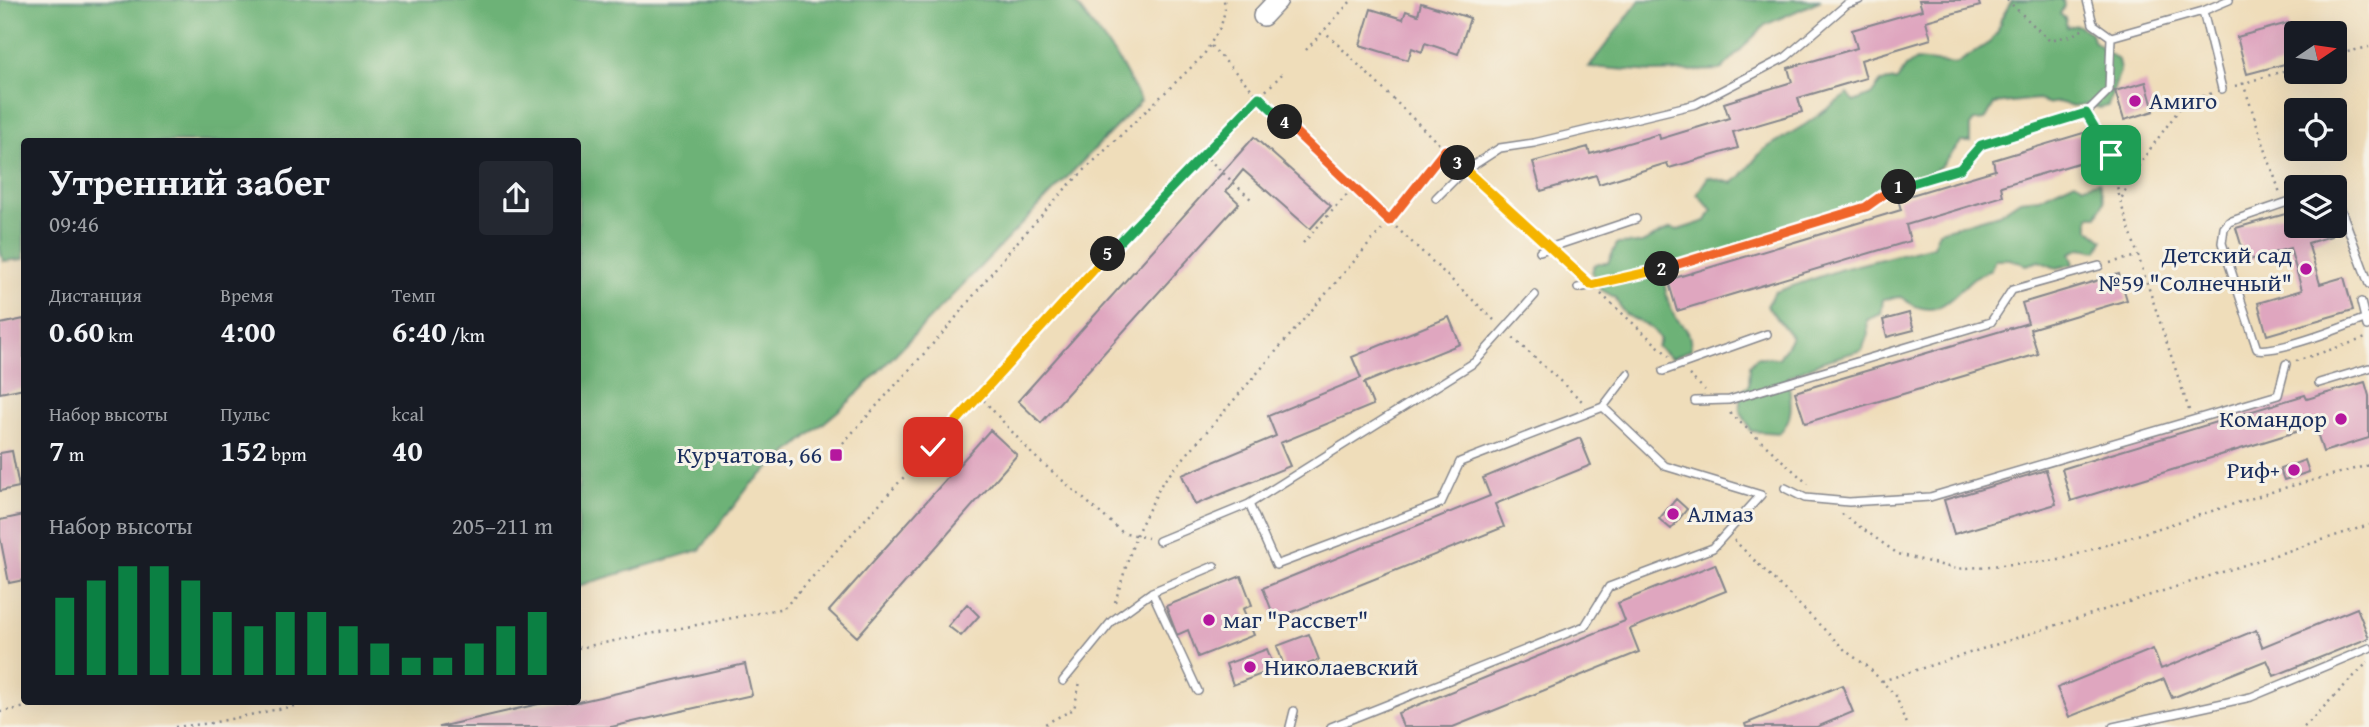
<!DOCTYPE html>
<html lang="ru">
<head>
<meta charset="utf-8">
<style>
  body { margin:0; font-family:"Gentium Book Plus",serif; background:#242831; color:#f1f3f6; height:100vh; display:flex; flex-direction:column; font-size:26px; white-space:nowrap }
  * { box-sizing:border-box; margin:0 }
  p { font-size:23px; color:#9ea1a6 }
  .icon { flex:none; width:38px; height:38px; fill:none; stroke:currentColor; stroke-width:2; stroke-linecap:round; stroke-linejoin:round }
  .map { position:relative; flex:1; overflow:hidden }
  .drawer { position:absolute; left:21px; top:138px; width:560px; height:567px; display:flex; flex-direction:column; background:#171b24; border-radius:7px; box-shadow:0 7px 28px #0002 }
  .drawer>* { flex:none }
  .needle { width:46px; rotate:77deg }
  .buttons { position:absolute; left:2284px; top:21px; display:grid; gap:14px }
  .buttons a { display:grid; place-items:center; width:63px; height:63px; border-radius:7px; background:#171b24; box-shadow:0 7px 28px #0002; font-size:35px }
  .pin { position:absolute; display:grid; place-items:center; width:60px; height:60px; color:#fff; margin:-30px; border-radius:14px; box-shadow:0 4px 10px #0006 }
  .km { position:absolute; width:35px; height:35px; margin:-18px; border-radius:50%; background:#222; color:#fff; font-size:19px; line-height:35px; text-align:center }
  .round { display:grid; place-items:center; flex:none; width:74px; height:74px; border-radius:7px; background:#242831 }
  .head { display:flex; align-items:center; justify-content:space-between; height:119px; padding:0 28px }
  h1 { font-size:38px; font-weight:800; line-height:52px }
  .stats { display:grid; grid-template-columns:repeat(3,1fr); gap:10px; height:119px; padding:7px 28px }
  .stats div { display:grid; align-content:center }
  .stats b { font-size:30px; font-weight:800 }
  .stats small { font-size:19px; font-weight:400 }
  .stats p { font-size:19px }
  .chart { height:196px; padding:14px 28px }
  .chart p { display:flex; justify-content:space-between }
  .chart svg { width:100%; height:126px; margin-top:7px; stroke:#0b8043; stroke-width:6 }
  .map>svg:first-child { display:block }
  .forest { fill:#6db277; stroke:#44706a; stroke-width:2 }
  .building { fill:#dfa6bf }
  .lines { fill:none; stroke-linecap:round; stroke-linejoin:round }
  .service-casing { stroke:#85868c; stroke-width:10 }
  .tertiary-casing { stroke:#85868c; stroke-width:22 }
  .path { stroke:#85868c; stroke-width:2.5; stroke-dasharray:2 5; stroke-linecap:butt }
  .service { stroke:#fff; stroke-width:7 }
  .tertiary { stroke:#fff; stroke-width:19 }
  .split-1-casing { stroke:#fff; stroke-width:14 }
  .split-2-casing { stroke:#fff; stroke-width:14 }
  .split-3-casing { stroke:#fff; stroke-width:14 }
  .split-4-casing { stroke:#fff; stroke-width:14 }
  .split-5-casing { stroke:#fff; stroke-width:14 }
  .split-6-casing { stroke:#fff; stroke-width:14 }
  .split-1 { stroke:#22a559; stroke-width:9 }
  .split-2 { stroke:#f0652b; stroke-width:9 }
  .split-3 { stroke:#f5b400; stroke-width:9 }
  .split-4 { stroke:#f0652b; stroke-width:9 }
  .split-5 { stroke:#22a559; stroke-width:9 }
  .split-6 { stroke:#f5b400; stroke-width:9 }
  .poi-dot { fill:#b5179e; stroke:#f7f3e8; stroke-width:2.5 }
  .labels { text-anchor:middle; stroke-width:6; stroke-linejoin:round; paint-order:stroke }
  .poi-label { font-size:24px; fill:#1b2f5e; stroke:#f7f3e8; text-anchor:start }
</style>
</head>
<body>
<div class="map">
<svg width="2369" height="727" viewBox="0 0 2369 727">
  <rect width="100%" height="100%" fill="#f7f3e8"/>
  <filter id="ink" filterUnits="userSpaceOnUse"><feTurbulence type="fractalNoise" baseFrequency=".0143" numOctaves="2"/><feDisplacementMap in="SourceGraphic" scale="14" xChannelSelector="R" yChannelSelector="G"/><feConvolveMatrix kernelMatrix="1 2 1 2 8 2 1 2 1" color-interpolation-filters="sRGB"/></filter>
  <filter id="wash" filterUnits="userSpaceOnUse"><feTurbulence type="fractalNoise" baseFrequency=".00686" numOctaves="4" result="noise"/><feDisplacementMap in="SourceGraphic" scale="28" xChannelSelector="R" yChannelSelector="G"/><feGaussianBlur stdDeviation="1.57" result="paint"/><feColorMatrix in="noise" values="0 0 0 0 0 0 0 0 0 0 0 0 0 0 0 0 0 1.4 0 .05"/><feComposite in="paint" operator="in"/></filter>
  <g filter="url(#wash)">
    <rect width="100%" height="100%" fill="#efddba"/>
    <path class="forest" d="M0,0H1073L1118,59L1141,101L851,400L750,485L700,550L578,586V142H24V259L3,261L0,248Z
      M1640,0H1821L1765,25L1721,70L1653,72L1589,67Z
      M2012,0H2063L2064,6L2060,14L2065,18L2067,27L2077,25L2091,33L2093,41L2118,60L2120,71L2108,106L2100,108L2086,104L2073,106L2058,102L2047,104L2037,99L1994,104L1985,120L1974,121L1970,126V142H1961L1942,165L1930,174L1908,180H1892L1861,203L1828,215L1775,229L1756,245L1695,263L1664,278C1665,289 1667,301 1672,311C1681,330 1690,323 1691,349L1672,358L1657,347L1660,340C1648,315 1625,327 1616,298L1600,289L1592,272L1594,266L1598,263H1608L1617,244L1642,243L1671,228L1678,230L1706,221L1712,210L1697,194L1708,177L1732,183L1741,176L1763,150L1806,124L1848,94L1854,102L1871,95L1881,82L1897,80L1906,67L1916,60L1956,64L1990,42L1998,31L2001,19Z
      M2075,181L2084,186L2099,181L2104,201L2097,216H2089V229L2103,240L2098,251L2081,248L2070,253L2074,264L2056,268L2039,261L2026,265L2010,259H1995L1991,270C1984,273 1976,275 1971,280C1947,302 1934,323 1901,297L1883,299L1881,314L1867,320L1868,334L1862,350L1821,362L1788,377C1790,400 1796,414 1780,433L1751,431L1740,410V391L1749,386L1750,365L1757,357L1779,358L1792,337L1767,306L1775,292L1842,269L1933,246L1939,231L1999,214L2020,200L2039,198Z"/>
    <g id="blocks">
      <path class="building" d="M1919,0H1978L1980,6L1926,21L1931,39L1861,60L1866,78L1798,98L1802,112L1733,132L1738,148L1669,168L1667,163L1599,184L1596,175L1541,191L1533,162L1588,147L1590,154L1659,134L1660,139L1729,118L1724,103L1792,82L1788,68L1857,48L1852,30L1922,10Z
        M1421,3L1470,18L1458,54L1425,43L1422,52L1412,48L1408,60L1360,45L1371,9L1403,19L1406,11L1418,15Z
        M2288,23L2296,61L2247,74L2237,37Z
        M2146,82L2154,111L2124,120L2115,91Z
        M2090,131L2098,157L2001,186L2003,196L1906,225L1910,241L1677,311L1668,280L1901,210L1898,199L1995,170L1993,160Z
        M1254,137L1331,206L1310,229L1243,170L1226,191L1239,203L1041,423L1018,401Z
        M2296,211V226H2328L2331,236L2308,243L2320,284L2344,277L2353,310L2267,335L2258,303L2302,290L2290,248L2246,261L2236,228Z
        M2119,274L2127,300L2030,329L2038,354L1805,423L1795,392L2028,323L2022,303Z
        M1909,313L1914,330L1887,337L1883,320Z
        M1449,317L1460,344L1364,383L1373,405L1280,443L1290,466L1195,505L1182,475L1276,436L1268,416L1361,378L1352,357Z
        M24,319V388L0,393V324Z
        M2365,382L2369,396V438L2323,452L2315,426L2071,501L2062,469L2305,395L2307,399Z
        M990,430L1017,455L857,637L829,611Z
        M1580,438L1591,465L1495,504L1504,527L1275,619L1263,588L1490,496L1483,478Z
        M12,451L19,487L0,491V453Z
        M2305,460L2309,472L2284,480L2280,469Z
        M2046,470L2056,504L1954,534L1944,500Z
        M1676,499L1687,509L1671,529L1659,519Z
        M24,515V580L9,583L0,537V520Z
        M1715,564L1726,591L1630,629L1639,652L1453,727H1403L1398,713L1625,621L1618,603Z
        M1241,576L1252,605L1243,609L1254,635L1198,657L1188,630L1177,635L1166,606Z
        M967,604L979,616L961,636L948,626Z
        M2357,608L2369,638L2274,676L2267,660L2172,698L2164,679L2069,717L2057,688L2153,649L2161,669L2256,630L2262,647Z
        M1309,634L1319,660L1286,672L1277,646Z
        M1267,649L1275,669L1233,685L1226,664Z
        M745,664L752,695L611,727H439L547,702H578Z
        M1842,685L1853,712L1817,727H1746L1745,724Z"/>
    </g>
  </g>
  <g filter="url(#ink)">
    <use href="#blocks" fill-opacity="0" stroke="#85868c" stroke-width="2"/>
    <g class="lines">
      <g class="service-casing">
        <path id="service" d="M2087,0L2093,24L2111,37
          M2203,11L2222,89
          M2334,191L2369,284
          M1436,198L1460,174L1500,148L1534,143L1696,104L1786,57L1847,4L1859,0
          M2296,199L2229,222L2224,228L2222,243L2257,349C2279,353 2346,326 2369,317
          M1540,251L1636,219
          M1578,288L1650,273L1866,207L1890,190L1960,169L1981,145L2086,113L2109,90L2111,37L2203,11L2229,0
          M1535,295L1475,362L1249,504L1276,565L1441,503L1460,462L1603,407L1628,374
          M2361,302L2367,326
          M1663,371L1767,334
          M2319,383L2369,368
          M1695,401L1729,400L1991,322L2012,290L2099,266
          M1785,488L1805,498L1849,502L1930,497L2278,395L2286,364
          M1159,541L1249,504
          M1152,592L1198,691
          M1063,681L1112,621L1152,592L1214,566
          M1290,727L1294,711
          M1331,727L1585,626L1609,587L1713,548L1761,495L1665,466L1603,407
          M2113,727L2251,697L2369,648"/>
      </g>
      <g class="tertiary-casing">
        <path id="tertiary" d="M1263,16L1278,0"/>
      </g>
      <path class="path" d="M2007,0L2049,40L2070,36L2084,29
        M1211,46L1259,97L1495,321
        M1306,50L1352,0
        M2334,55L2369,47
        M2243,83L2280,193
        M2235,86L2296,67
        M2092,123L2111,155L2120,201
        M1445,150L1458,162
        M1203,154L1253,201
        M1475,178L1540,238
        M1303,243L1354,187
        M1560,256L1581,276
        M2110,263L2137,256
        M1601,294L1669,356
        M1513,338L1583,402
        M2296,361L2366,338
        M1689,375L1705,390
        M979,395L1032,454L1122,532L1148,538
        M2189,410L2120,201L2140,163L2183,104L2212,93
        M1730,413L1808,484
        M843,443L949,326L1010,250L1066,188L1203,56L1221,26L1225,10L1224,0
        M1842,514L1898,554L1956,569L2059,560L2284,488L2369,465
        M1734,540L1847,652L1867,666L1896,696L1907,727
        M1115,602L1136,535L1162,483L1389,221L1445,150L1324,31
        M578,648L784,608L1108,254L1282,74
        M1882,681L2369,525
        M0,712L53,702
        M175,727L211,723L313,702
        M1039,727L1074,709L1080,682
        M2304,727L2368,662"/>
      <use href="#service" class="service"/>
      <use href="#tertiary" class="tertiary"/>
    </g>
  </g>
  <g class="lines" filter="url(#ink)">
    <g class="split-1-casing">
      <path id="split-1" d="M1899,187L1960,169L1981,145L2086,113L2111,155"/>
    </g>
    <g class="split-2-casing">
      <path id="split-2" d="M1662,269L1866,207L1890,190L1899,187"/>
    </g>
    <g class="split-3-casing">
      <path id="split-3" d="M1458,163L1591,285L1662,269"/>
    </g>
    <g class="split-4-casing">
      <path id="split-4" d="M1285,122L1389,221L1445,150L1458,163"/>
    </g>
    <g class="split-5-casing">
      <path id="split-5" d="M1108,254L1259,97L1285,122"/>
    </g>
    <g class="split-6-casing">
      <path id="split-6" d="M933,447L1108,254"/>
    </g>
    <use href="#split-1" class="split-1"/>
    <use href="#split-2" class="split-2"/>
    <use href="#split-3" class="split-3"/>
    <use href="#split-4" class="split-4"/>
    <use href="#split-5" class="split-5"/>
    <use href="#split-6" class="split-6"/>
  </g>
  <g class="poi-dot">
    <circle cx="2135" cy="101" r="7"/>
    <circle cx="2306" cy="269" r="7"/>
    <circle cx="2341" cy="419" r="7"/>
    <rect x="829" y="448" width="14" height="14" rx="3.5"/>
    <circle cx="2294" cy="470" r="7"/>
    <circle cx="1673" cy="514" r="7"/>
    <circle cx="1209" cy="620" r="7"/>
    <circle cx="1250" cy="667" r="7"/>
  </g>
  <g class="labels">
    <g class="poi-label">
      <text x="2149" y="109">Амиго</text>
      <text x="2292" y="263" text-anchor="end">Детский сад<tspan x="2292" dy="28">№59 "Солнечный"</tspan></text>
      <text x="2327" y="427" text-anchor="end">Командор</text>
      <text x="822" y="463" text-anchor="end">Курчатова, 66</text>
      <text x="2280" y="478" text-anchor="end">Риф+</text>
      <text x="1687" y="522">Алмаз</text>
      <text x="1223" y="628">маг "Рассвет"</text>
      <text x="1264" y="675">Николаевский</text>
    </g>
  </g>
</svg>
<div class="buttons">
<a><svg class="needle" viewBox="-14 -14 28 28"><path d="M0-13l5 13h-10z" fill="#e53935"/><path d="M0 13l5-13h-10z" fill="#9ea1a6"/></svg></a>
<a><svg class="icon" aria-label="locate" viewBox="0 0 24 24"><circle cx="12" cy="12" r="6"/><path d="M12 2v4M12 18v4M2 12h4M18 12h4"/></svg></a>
<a><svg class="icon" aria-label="layers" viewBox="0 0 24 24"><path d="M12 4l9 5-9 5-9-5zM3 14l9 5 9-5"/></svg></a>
</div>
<div class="pin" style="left:2111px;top:155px;background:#1e9e55"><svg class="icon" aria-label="arrive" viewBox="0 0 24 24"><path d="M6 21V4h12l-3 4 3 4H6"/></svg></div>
<div class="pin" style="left:933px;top:447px;background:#d93025"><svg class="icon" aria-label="check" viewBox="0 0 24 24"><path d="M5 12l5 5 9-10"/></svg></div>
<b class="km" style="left:1899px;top:187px">1</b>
<b class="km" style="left:1662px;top:269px">2</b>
<b class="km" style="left:1458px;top:163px">3</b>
<b class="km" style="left:1285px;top:122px">4</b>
<b class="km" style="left:1108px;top:254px">5</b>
<section class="drawer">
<div class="head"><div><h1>Утренний забег</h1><p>09:46</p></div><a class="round"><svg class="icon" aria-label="share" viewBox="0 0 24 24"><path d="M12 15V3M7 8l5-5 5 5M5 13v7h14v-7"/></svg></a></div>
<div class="stats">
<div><p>Дистанция</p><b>0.60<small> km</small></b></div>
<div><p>Время</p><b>4:00</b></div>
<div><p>Темп</p><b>6:40<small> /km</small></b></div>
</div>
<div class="stats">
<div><p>Набор высоты</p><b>7<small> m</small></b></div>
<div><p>Пульс</p><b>152<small> bpm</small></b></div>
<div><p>kcal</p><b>40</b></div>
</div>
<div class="chart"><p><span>Набор высоты</span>205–211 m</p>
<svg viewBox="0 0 160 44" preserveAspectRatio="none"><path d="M5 44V17M15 44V11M25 44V6M35 44V6M45 44V11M55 44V22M65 44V27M75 44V22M85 44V22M95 44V27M105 44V33M115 44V38M125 44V38M135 44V33M145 44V27M155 44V22"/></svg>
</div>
</section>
</div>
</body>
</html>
